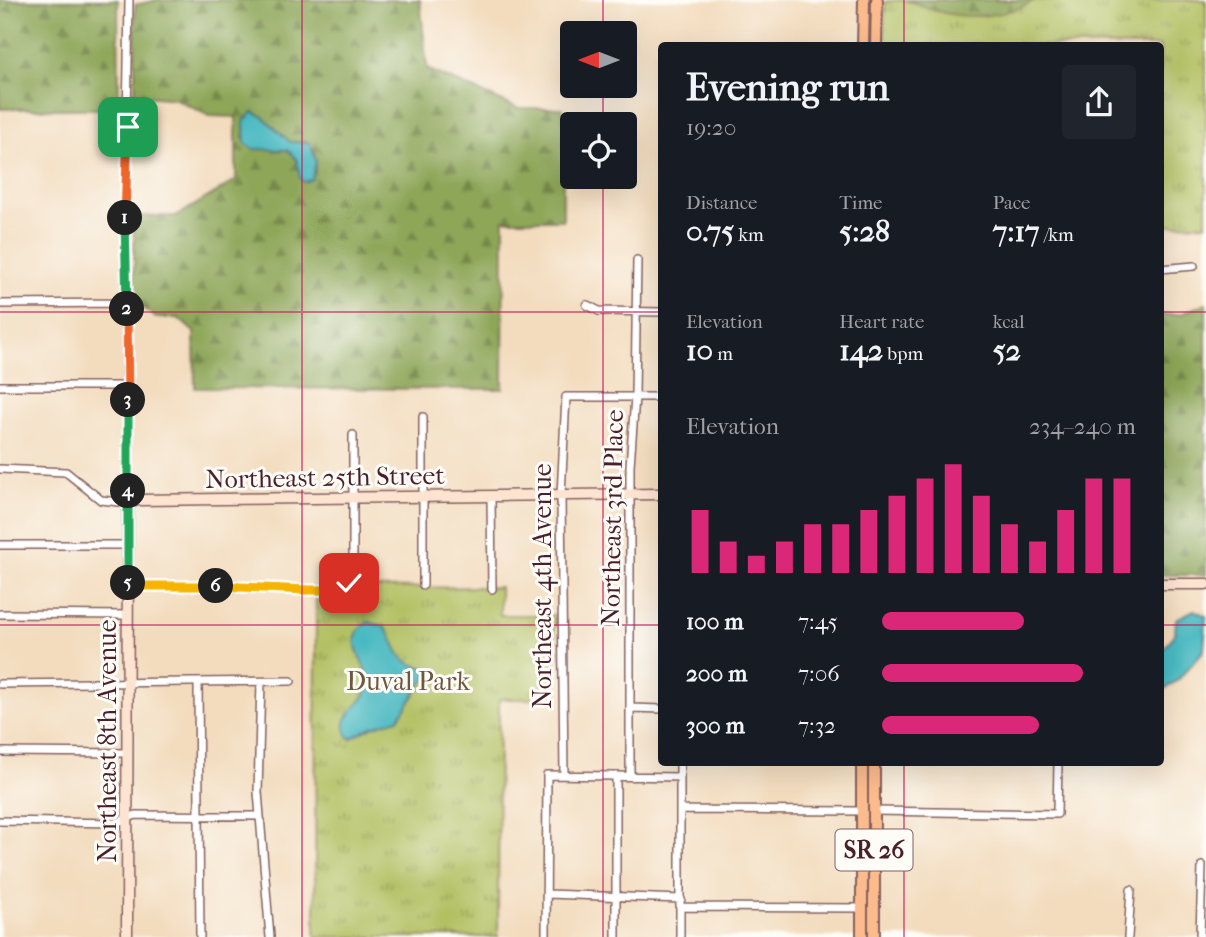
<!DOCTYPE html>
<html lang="en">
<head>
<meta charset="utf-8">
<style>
  body { margin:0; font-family:"IM FELL French Canon",serif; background:#20242c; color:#f1f3f6; height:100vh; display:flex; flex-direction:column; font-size:26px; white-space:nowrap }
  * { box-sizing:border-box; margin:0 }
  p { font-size:23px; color:#9ea1a6 }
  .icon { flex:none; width:38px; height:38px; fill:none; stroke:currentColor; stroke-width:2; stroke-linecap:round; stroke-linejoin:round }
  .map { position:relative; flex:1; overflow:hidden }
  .drawer { position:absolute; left:658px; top:42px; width:506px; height:724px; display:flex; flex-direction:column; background:#171b24; border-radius:7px; box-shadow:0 7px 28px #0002 }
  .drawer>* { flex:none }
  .needle { width:46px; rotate:270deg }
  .controls { position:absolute; left:560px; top:21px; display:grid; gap:14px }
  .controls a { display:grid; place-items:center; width:77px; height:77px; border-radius:7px; background:#171b24; box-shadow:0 7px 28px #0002; font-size:35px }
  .pin { position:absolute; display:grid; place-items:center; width:60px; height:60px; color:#fff; margin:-30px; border-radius:14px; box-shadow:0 4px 10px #0006 }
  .km { position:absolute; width:35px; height:35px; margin:-18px; border-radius:50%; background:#222; color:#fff; font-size:19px; line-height:35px; text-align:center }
  .round { display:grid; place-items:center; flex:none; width:74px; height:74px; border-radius:7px; background:#20242c }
  .summary { display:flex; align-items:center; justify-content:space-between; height:119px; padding:0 28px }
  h1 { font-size:38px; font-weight:700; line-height:52px }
  .stats { display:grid; grid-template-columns:repeat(3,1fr); gap:10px; height:119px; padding:7px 28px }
  .stats div { display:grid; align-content:center }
  .stats b { font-size:30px; font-weight:700 }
  .stats small { font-size:19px; font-weight:400 }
  .stats p { font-size:19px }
  .chart { height:196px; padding:14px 28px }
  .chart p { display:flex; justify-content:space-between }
  .chart svg { width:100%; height:126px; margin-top:7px; stroke:#db2777; stroke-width:6 }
  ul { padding:0 28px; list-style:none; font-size:23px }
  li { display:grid; grid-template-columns:112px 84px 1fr; align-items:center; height:52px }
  li i { height:18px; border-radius:9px; background:#db2777 }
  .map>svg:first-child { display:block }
  .forest { fill:url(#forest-firs); stroke:#6c6242; stroke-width:2; fill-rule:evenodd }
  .park { fill:url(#park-tufts); stroke:#7e7046; stroke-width:2 }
  .water { fill:#4ab9c1; stroke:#4a6c76; stroke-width:2 }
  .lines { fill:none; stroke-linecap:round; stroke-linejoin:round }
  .street-casing { stroke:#85615e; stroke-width:10 }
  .secondary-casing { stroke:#85615e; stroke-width:13 }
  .primary-casing { stroke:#85615e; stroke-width:14 }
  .street { stroke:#fff; stroke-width:7 }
  .secondary { stroke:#fde4d1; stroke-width:10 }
  .primary { stroke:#fbbb8d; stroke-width:10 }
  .split-1-casing { stroke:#fff; stroke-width:14 }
  .split-2-casing { stroke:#fff; stroke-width:14 }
  .split-3-casing { stroke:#fff; stroke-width:14 }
  .split-4-casing { stroke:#fff; stroke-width:14 }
  .split-5-casing { stroke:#fff; stroke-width:14 }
  .split-6-casing { stroke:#fff; stroke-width:14 }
  .split-7-casing { stroke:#fff; stroke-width:14 }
  .split-8-casing { stroke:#fff; stroke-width:14 }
  .split-1 { stroke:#f0652b; stroke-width:9 }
  .split-2 { stroke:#22a559; stroke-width:9 }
  .split-3 { stroke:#f0652b; stroke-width:9 }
  .split-4 { stroke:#22a559; stroke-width:9 }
  .split-5 { stroke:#22a559; stroke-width:9 }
  .split-6 { stroke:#f5b400; stroke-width:9 }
  .split-7 { stroke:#f5b400; stroke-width:9 }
  .split-8 { stroke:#f5b400; stroke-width:9 }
  .grid { fill:none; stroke:#c2185b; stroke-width:2; stroke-opacity:0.55 }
  .labels { text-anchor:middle; stroke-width:6; stroke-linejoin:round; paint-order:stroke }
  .shield { fill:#fdfcf7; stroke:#806168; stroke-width:2 }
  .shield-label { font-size:24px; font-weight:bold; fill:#4a1f2b }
  .street-label { font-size:26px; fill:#4a1f2b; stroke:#fdfcf7 }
  .park-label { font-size:26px; fill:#6e573e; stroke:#fdfcf7 }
</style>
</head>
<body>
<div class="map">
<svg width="1206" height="937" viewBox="0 0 1206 937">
  <defs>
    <pattern id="forest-firs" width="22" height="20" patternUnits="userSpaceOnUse" patternTransform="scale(1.75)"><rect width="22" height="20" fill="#8da658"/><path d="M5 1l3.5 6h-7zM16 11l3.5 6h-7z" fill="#758749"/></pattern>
    <pattern id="park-tufts" width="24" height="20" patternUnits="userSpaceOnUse" patternTransform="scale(1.75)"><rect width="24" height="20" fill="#b2c062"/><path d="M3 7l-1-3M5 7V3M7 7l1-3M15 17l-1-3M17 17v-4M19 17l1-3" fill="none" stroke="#939b51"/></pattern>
  </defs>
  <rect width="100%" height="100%" fill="#fdfcf7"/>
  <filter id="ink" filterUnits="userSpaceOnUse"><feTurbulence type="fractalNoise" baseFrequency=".0143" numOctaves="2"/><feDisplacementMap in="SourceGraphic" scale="14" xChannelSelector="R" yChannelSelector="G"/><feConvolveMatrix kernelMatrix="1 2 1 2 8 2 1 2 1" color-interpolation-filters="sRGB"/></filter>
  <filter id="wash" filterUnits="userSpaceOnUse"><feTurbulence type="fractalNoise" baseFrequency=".00686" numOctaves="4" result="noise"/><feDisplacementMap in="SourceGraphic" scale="28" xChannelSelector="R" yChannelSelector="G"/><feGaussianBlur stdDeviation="1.57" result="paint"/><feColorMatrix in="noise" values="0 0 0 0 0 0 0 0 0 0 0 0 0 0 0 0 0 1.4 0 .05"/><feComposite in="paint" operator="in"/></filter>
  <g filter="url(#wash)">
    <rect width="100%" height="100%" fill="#f3dcbe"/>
    <path class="forest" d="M0,0H118L119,109H0Z
      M157,0H420L427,69L517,108H563V220H504L503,389L195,388L194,332L178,318H156L134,301V216H177L236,180V117L209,116L176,99L135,95V5ZM253,112L262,116L290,143L305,141L314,150L315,173L300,179C298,173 299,167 297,161C292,144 268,149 254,148L243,137L246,118Z
      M905,0H1035C1008,17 966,20 936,11C925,8 917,2 905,0Z
      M1206,303V575H1160V315L1181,314Z"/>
    <path class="park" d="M900,0C915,1 924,8 937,11C967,20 1008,17 1035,0H1206V224L1160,225V46L885,45V2Z
      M500,587V615H555V699H499L498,937H315L316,596H360V588Z"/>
    <path class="water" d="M253,112L262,116L290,142L310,143L316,161L312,179L304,182L300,179L297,160L288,150L253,149L245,143L244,121Z
      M1194,610L1206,616L1204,650L1178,680L1160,692V653L1175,634L1176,619Z
      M368,622L384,626C401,648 392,661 425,668L428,675L398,719L372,727L350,739C332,716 365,706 368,687C371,664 338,640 368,622Z"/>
  </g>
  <g filter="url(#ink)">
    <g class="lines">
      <g class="street-casing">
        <path id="street" d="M1160,269L1194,266
          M0,304L126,303
          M587,305L599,311L662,312
          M0,386H128
          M423,417V585
          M0,469L66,472L101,500L128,503L125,248L129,0
          M491,496L492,589
          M0,545H128
          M128,586L343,590L353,572V435
          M0,614L128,615
          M198,682L200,937
          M261,682L258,792L270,937
          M0,684L291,681
          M631,708L662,709
          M0,752L127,753
          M564,775L561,495L566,397H662
          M616,776V937
          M630,776V466L635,397L637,260
          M681,810L862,811
          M874,811L1057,814L1058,763
          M0,821L115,823L136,815L260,816
          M548,894L681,899
          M681,907L862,908
          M546,937L547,775L680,777
          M680,937V763
          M1128,937L1131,890
          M1200,937L1202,866"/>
      </g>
      <g class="secondary-casing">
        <path id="secondary" d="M1160,584H1206
          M127,937L128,503L138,500L662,494"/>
      </g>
      <g class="primary-casing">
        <path id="primary" d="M863,46L864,0
          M876,46L877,0
          M862,937V763
          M874,937V763"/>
      </g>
      <use href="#street" class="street"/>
      <use href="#secondary" class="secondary"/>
      <use href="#primary" class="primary"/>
    </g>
  </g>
  <g class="lines" filter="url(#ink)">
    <g class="split-1-casing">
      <path id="split-1" d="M125,218L128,127"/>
    </g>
    <g class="split-2-casing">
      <path id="split-2" d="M125,218L127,309"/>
    </g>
    <g class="split-3-casing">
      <path id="split-3" d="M127,309L128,400"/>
    </g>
    <g class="split-4-casing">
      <path id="split-4" d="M128,400V491"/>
    </g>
    <g class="split-5-casing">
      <path id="split-5" d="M128,491V583"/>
    </g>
    <g class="split-6-casing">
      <path id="split-6" d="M128,583V586H216"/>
    </g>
    <g class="split-7-casing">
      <path id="split-7" d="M216,586L307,590"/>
    </g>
    <g class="split-8-casing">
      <path id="split-8" d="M307,590H344L349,583"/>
    </g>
    <use href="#split-1" class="split-1"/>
    <use href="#split-2" class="split-2"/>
    <use href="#split-3" class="split-3"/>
    <use href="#split-4" class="split-4"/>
    <use href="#split-5" class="split-5"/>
    <use href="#split-6" class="split-6"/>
    <use href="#split-7" class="split-7"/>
    <use href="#split-8" class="split-8"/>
  </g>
  <path class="grid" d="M302,0V937M603,0V33M904,0V46M603,86V124M603,177V937M0,312H662M1160,312H1206M0,625H662M1160,625H1206M904,763V937"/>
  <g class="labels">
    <rect class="shield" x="835.5" y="829.5" width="77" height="41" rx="5"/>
    <g class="shield-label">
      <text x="874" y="858">SR 26</text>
    </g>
    <g class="street-label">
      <text transform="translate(325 477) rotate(-1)" y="9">Northeast 25th Street</text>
      <text transform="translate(612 518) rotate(-89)" y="9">Northeast 3rd Place</text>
      <text transform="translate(542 586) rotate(-90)" y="9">Northeast 4th Avenue</text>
      <text transform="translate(107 741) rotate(-90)" y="9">Northeast 8th Avenue</text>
    </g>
    <g class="park-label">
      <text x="408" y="690">Duval Park</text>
    </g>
  </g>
</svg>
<div class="controls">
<a><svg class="needle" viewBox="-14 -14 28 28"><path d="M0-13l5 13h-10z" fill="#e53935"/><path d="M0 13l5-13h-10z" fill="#9ea1a6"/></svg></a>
<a><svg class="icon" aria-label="locate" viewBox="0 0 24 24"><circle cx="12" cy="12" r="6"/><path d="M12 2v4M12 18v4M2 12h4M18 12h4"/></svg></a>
</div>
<div class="pin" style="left:128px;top:127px;background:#1e9e55"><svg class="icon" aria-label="arrive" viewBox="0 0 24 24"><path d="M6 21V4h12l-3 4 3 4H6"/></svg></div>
<div class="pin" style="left:349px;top:583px;background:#d93025"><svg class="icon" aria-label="check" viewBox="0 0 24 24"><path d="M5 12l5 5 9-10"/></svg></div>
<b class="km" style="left:125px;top:218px">1</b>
<b class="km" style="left:127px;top:309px">2</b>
<b class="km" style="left:128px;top:400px">3</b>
<b class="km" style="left:128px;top:491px">4</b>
<b class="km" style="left:128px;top:583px">5</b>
<b class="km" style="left:216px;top:586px">6</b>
<section class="drawer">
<div class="summary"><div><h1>Evening run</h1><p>19:20</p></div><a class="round"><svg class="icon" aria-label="share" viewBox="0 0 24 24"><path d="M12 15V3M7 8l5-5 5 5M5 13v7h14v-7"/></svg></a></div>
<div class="stats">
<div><p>Distance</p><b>0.75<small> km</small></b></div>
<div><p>Time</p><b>5:28</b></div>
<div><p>Pace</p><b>7:17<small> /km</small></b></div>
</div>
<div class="stats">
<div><p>Elevation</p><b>10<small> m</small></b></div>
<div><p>Heart rate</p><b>142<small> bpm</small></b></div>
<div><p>kcal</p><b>52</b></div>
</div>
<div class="chart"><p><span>Elevation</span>234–240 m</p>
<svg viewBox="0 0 160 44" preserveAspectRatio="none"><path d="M5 44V22M15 44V33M25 44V38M35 44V33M45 44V27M55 44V27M65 44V22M75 44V17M85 44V11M95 44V6M105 44V17M115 44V27M125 44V33M135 44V22M145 44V11M155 44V11"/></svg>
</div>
<ul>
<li><b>100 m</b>7:45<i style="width:56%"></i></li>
<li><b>200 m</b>7:06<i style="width:79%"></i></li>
<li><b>300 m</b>7:32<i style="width:62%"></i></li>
</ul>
</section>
</div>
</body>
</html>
